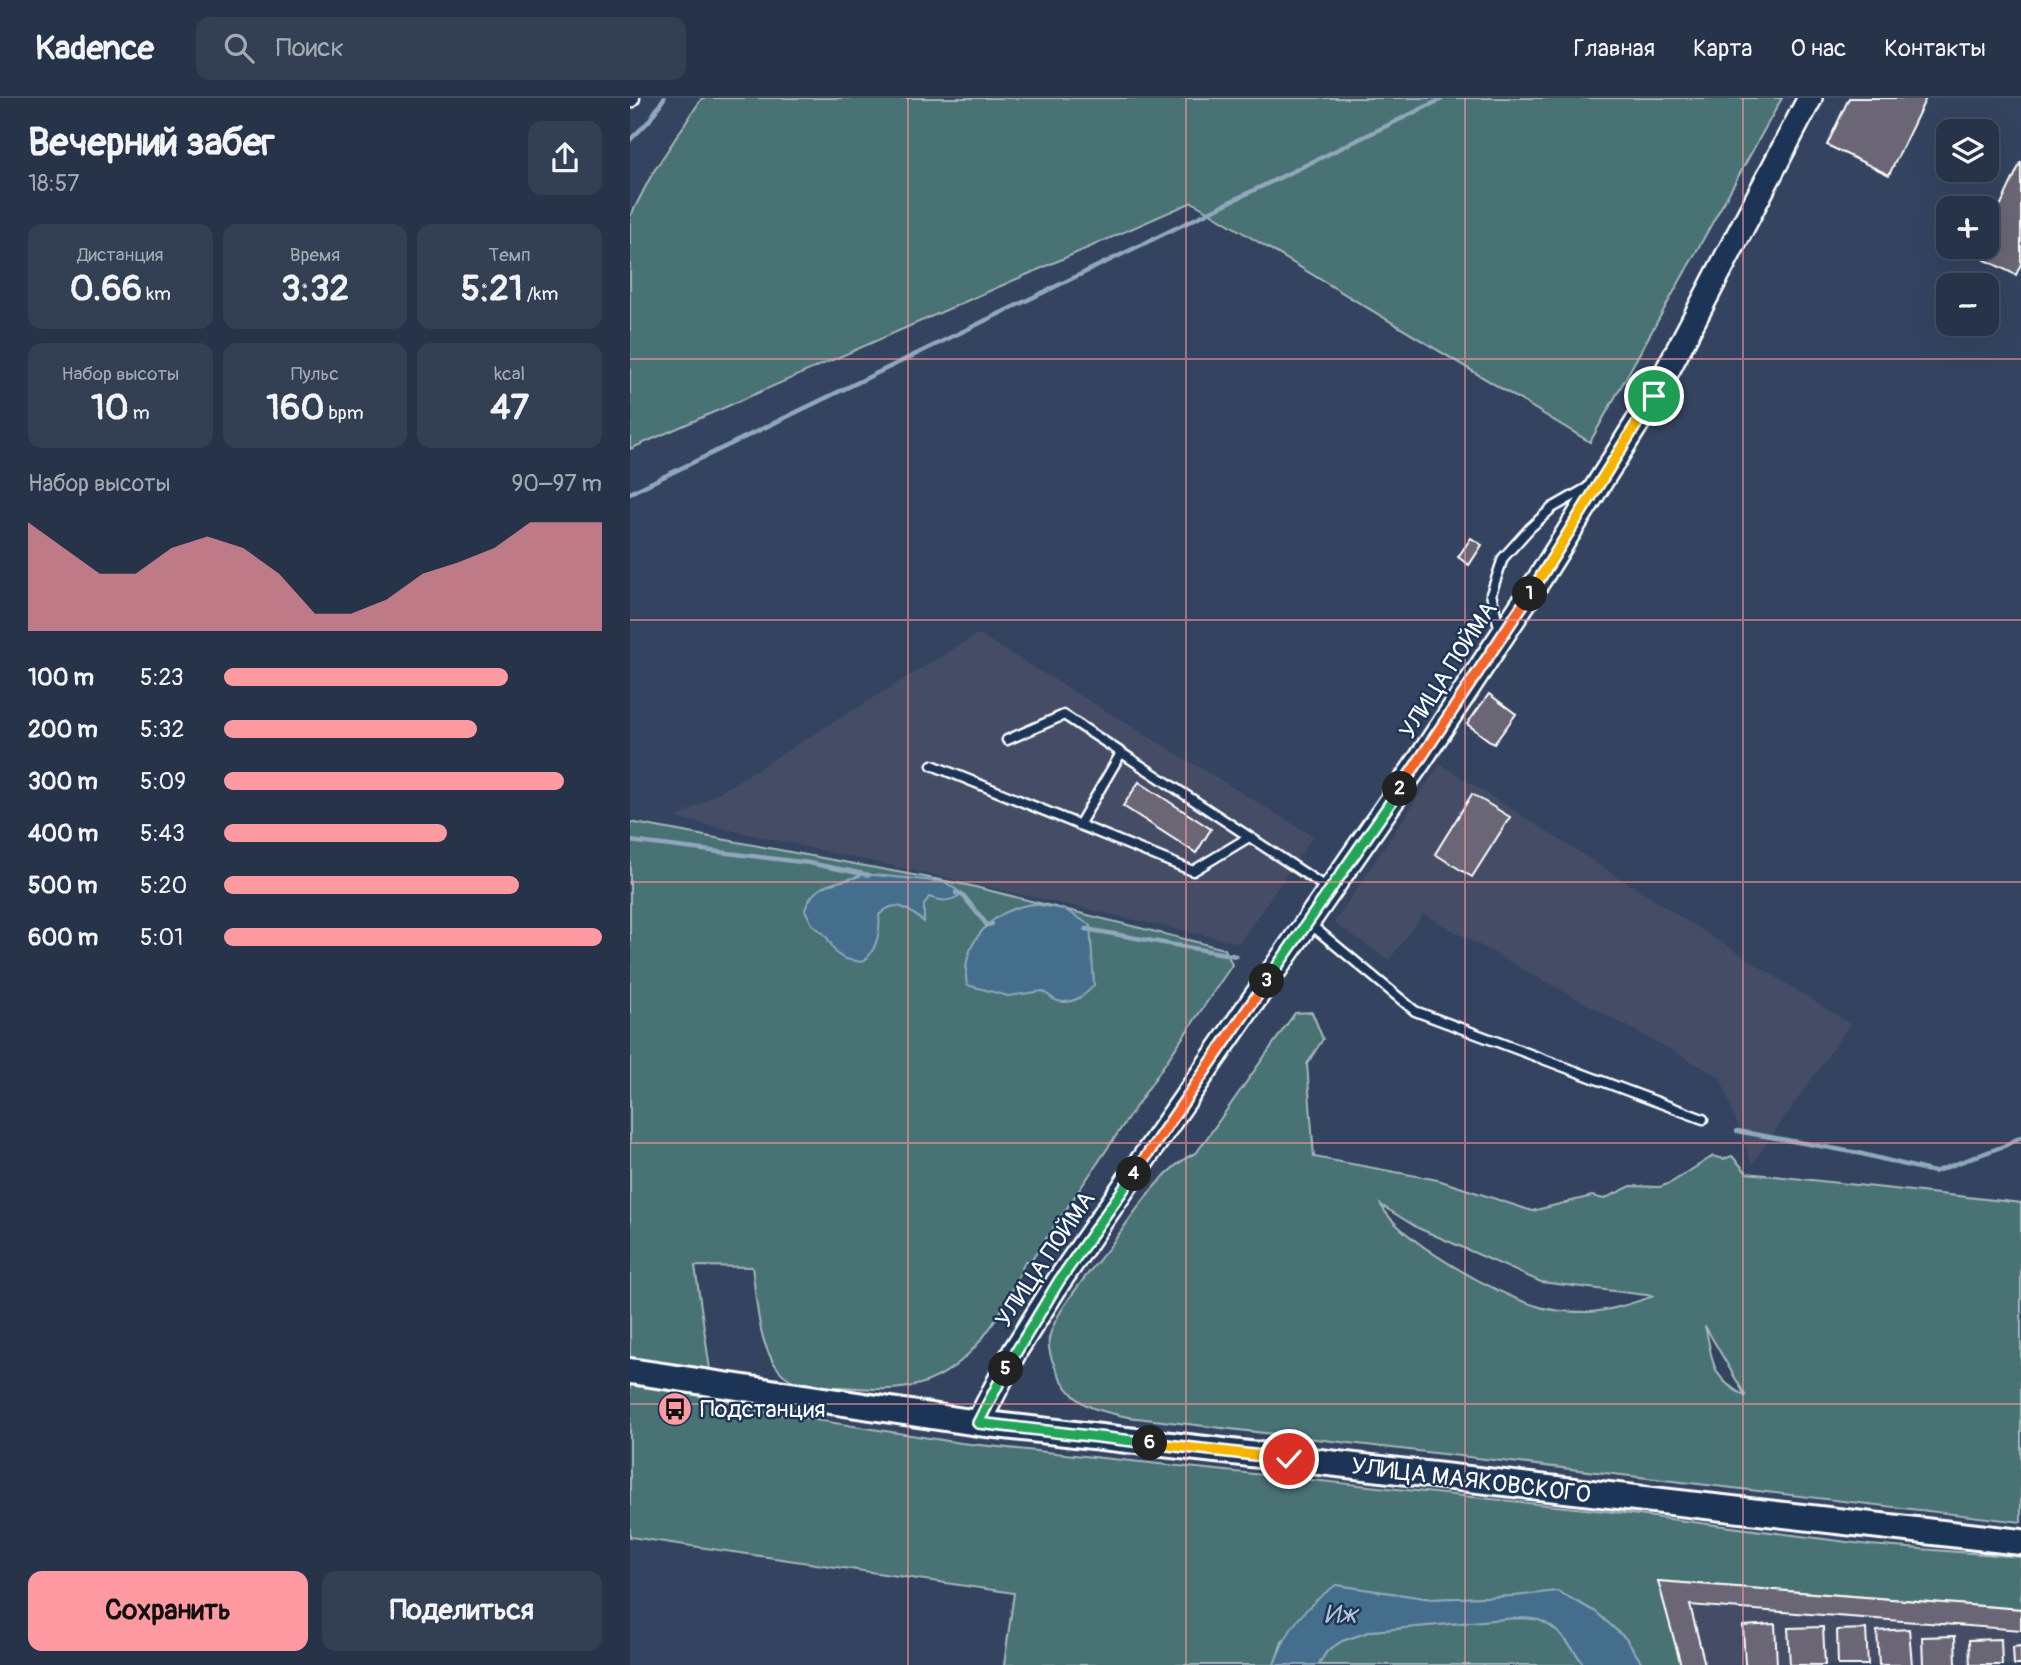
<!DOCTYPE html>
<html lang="ru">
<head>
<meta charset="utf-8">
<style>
  body { margin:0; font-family:Pangolin,sans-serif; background:#333f52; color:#f1f3f6; height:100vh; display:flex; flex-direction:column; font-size:26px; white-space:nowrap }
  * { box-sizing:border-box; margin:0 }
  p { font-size:23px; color:#a4aab4 }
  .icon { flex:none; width:38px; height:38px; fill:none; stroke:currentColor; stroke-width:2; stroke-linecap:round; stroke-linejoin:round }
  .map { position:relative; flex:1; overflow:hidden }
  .sheet { display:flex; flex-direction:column; background:#273348; width:630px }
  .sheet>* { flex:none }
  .fabs { position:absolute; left:1306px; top:21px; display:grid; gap:14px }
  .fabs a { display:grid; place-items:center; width:63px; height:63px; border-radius:14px; background:#273348; box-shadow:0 7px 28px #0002,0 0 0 2px #434e60; font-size:35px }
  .pin { position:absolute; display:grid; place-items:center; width:60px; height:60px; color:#fff; margin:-30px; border:4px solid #fff; border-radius:50%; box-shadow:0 2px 7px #0007 }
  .km { position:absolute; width:35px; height:35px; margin:-18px; border-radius:50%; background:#222; color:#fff; font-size:19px; line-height:35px; text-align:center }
  .round { display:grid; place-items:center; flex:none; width:74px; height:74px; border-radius:14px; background:#333f52 }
  .overview { display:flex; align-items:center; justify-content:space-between; height:119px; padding:0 28px }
  h1 { font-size:38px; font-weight:800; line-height:52px }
  .figures { display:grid; grid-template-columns:repeat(3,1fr); gap:10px; height:119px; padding:7px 28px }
  .figures div { display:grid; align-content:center; border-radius:14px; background:#333f52; text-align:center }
  .figures b { font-size:35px; font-weight:800 }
  .figures small { font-size:19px; font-weight:400 }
  .figures p { font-size:19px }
  .chart { height:196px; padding:14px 28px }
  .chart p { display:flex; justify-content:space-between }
  .chart svg { width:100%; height:126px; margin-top:7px; fill:#ff9aa2; opacity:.7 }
  .cta { display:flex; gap:14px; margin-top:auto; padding:14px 28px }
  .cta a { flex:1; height:80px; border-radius:14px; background:#ff9aa2; color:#111; font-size:28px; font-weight:800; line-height:80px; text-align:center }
  .cta a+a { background:#333f52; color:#f1f3f6 }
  ul { padding:0 28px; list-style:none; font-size:23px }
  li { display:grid; grid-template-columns:112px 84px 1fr; align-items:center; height:52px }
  li i { height:18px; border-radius:9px; background:#ff9aa2 }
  header { display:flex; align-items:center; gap:42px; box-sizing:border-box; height:98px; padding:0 35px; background:#273348; border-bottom:2px solid #434e60 }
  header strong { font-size:33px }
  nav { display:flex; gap:38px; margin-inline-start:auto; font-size:24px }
  .search { width:490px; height:63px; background:#333f52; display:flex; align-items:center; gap:18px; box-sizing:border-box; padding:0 24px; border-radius:14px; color:#a4aab4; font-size:26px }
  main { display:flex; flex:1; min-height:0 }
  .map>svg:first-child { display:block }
  .built { fill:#444e66 }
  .green { fill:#4a7275; stroke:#a4b8ba; stroke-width:2; fill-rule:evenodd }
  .water { fill:#446e8c; stroke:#8fa8ba; stroke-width:2 }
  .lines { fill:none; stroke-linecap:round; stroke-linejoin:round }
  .stream { stroke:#8fa8ba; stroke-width:4.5 }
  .building { fill:#6a6674; stroke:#fff; stroke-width:2 }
  .lane-casing { stroke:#fff; stroke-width:13 }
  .street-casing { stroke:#fff; stroke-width:21 }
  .secondary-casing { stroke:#fff; stroke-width:28 }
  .primary-casing { stroke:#fff; stroke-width:30 }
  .lane { stroke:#1d3557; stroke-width:8 }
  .street { stroke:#1d3557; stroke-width:16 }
  .secondary { stroke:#1d3557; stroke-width:23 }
  .primary { stroke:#1d3557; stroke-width:24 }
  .split-1-casing { stroke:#fff; stroke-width:14 }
  .split-2-casing { stroke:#fff; stroke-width:14 }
  .split-3-casing { stroke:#fff; stroke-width:14 }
  .split-4-casing { stroke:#fff; stroke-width:14 }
  .split-5-casing { stroke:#fff; stroke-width:14 }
  .split-6-casing { stroke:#fff; stroke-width:14 }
  .split-7-casing { stroke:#fff; stroke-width:14 }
  .split-1 { stroke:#f5b400; stroke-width:9 }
  .split-2 { stroke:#f0652b; stroke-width:9 }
  .split-3 { stroke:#22a559; stroke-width:9 }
  .split-4 { stroke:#f0652b; stroke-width:9 }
  .split-5 { stroke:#22a559; stroke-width:9 }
  .split-6 { stroke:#22a559; stroke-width:9 }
  .split-7 { stroke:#f5b400; stroke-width:9 }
  .grid { fill:none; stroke:#ff9aa2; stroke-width:2; stroke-opacity:0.55 }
  .labels { text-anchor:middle; stroke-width:5; stroke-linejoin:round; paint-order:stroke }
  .street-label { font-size:24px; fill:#fff; stroke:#1d3557 }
  .poi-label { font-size:24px; fill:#fff; stroke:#1d3557; text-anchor:start }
  .water-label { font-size:26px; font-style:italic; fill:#b4c5d1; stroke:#1d3557 }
</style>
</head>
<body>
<header>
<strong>Kadence</strong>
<div class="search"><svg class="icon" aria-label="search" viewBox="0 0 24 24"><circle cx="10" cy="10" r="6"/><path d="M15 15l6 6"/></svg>Поиск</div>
<nav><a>Главная</a><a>Карта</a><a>О нас</a><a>Контакты</a></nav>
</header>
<main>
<section class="sheet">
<div class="overview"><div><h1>Вечерний забег</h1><p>18:57</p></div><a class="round"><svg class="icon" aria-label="share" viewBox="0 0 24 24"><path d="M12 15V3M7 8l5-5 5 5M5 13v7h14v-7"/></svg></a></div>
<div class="figures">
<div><p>Дистанция</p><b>0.66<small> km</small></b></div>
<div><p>Время</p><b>3:32</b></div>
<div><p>Темп</p><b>5:21<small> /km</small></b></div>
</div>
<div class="figures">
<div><p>Набор высоты</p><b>10<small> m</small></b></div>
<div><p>Пульс</p><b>160<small> bpm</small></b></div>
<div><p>kcal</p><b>47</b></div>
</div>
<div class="chart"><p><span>Набор высоты</span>90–97 m</p>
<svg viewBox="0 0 160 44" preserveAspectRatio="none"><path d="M0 44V6L10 15L20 24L30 24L40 15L50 11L60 15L70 24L80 38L90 38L100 33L110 24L120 20L130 15L140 6L150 6L160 6V44z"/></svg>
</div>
<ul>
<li><b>100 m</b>5:23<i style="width:75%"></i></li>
<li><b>200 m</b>5:32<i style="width:67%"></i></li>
<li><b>300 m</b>5:09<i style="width:90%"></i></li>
<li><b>400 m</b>5:43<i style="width:59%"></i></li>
<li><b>500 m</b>5:20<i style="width:78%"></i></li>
<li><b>600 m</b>5:01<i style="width:100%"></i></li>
</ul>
<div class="cta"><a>Сохранить</a><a>Поделиться</a></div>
</section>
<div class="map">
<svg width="1391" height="1567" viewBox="0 0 1391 1567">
  <rect width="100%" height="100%" fill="#344460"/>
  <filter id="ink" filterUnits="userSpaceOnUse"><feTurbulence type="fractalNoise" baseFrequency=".0143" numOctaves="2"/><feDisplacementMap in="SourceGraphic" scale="14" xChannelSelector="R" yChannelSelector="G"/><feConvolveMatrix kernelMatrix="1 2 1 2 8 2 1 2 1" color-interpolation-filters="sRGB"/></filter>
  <g filter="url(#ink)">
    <path class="built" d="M348,536L683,738L609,845L47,720Z
      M810,666L1220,926L1122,1066L1090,979L793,816L759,862L704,825Z
      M1028,1483L1391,1511V1567H1051Z"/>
    <path class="green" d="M72,0H1152L960,344L562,104L0,351V119L22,76Z
      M0,724L337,787L595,851L602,867L401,1163H395C373,1218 336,1283 271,1290C253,1293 232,1290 213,1289C192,1289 162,1290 148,1271C127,1244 127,1202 122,1169L65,1168L85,1306L331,1345L993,1415L1240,1447L1391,1459V1511L1029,1483L1051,1567H1013L996,1541L966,1514L927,1493L886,1498L801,1501L706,1487L652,1544L644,1567H374L384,1495L0,1439Z
      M682,914L693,941L677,966L684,1059L808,1082L902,1113L962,1098L974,1101L1001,1088L1030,1089L1042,1084L1083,1058L1094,1061L1102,1058L1117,1075L1391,1105V1424L498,1319C466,1312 449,1311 431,1281C425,1271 417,1253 419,1241C424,1213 463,1170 481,1147C505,1115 529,1072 567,1054L665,915ZM751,1107L788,1130L911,1184L1024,1198C1003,1205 977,1214 956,1214C941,1214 921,1213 907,1208C867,1197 770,1143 751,1107ZM1075,1228L1115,1297V1298C1078,1278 1084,1263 1075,1228Z
      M885,1520C892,1520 902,1520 909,1522C928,1529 943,1550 954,1567H688L697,1553L712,1543L741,1533Z"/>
    <path class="water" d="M234,776L315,784L332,796C319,804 313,804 299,799L294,807V824C279,812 266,799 249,817C251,833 246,855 232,864L215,861L207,856L196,838L182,826L175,812C184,781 211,787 234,776Z
      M403,806L434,811L460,827L464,887C456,897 442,907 428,903C423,902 417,896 413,893L378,898L337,887C330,845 362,812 403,806Z
      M706,1487L801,1501L886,1498L927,1493L966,1514L996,1541L1013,1567H954C943,1550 928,1529 909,1522C902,1520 892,1520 885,1520L741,1533L712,1543L697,1553L688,1567H644C656,1532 675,1508 706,1487Z"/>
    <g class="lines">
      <path class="stream" d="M0,42L19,23L34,0
        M0,395L814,0
        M0,743L179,765L239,777
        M326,795L332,796L357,827L362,826
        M456,831L606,858
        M1107,1033L1228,1055L1304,1074L1374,1048L1391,1039"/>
    </g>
    <path class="building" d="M1219,0H1296L1259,77L1197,47Z
      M1391,64V166L1386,177L1347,158L1351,149H1356V138Z
      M841,440L852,447L839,467L828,459Z
      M859,596L886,616L864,646L837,626Z
      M509,684L581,731L566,755L493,708Z
      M842,696L880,719L842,779L805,756Z
      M1028,1483L1391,1511V1532L1060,1507L1075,1567H1051Z
      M1145,1526L1147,1567H1115L1113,1528Z
      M1193,1529L1195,1567H1160L1158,1530Z
      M1236,1531L1238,1567H1208L1207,1532Z
      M1279,1531L1282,1567H1249L1247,1533Z
      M1325,1538L1326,1567H1293L1292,1539Z
      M1371,1541L1372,1567H1340L1339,1542Z
      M1391,1548V1567H1384L1383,1549Z"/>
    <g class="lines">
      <g class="lane-casing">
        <path id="lane" d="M870,533L861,496L873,460L900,430L922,410L957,390
          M377,642L434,617L697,790
          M302,667L563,773L619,739
          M449,727L491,655
          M680,826L785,913L1073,1021"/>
      </g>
      <g class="street-casing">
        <path id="street" d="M0,1L1,0"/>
      </g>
      <g class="secondary-casing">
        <path id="secondary" d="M348,1325L385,1253L429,1183L790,662L910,480L1024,298L1180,0"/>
      </g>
      <g class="primary-casing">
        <path id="primary" d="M0,1273L348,1325L1391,1444"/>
      </g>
      <use href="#lane" class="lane"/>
      <use href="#street" class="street"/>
      <use href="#secondary" class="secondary"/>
      <use href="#primary" class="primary"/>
    </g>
  </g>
  <g class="lines" filter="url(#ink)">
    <g class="split-1-casing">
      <path id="split-1" d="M900,496L1024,298"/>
    </g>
    <g class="split-2-casing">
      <path id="split-2" d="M770,691L900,496"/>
    </g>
    <g class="split-3-casing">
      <path id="split-3" d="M637,883L770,691"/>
    </g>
    <g class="split-4-casing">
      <path id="split-4" d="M504,1076L637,883"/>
    </g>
    <g class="split-5-casing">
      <path id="split-5" d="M376,1271L429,1183L504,1076"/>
    </g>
    <g class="split-6-casing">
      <path id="split-6" d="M376,1271L348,1325L520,1345"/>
    </g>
    <g class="split-7-casing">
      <path id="split-7" d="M520,1345L659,1361"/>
    </g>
    <use href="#split-1" class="split-1"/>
    <use href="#split-2" class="split-2"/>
    <use href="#split-3" class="split-3"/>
    <use href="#split-4" class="split-4"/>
    <use href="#split-5" class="split-5"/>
    <use href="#split-6" class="split-6"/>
    <use href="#split-7" class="split-7"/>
  </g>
  <path class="grid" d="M278,0V1567M556,0V1567M835,0V1567M1113,0V1567M0,261H1391M0,522H1391M0,784H1391M0,1045H1391M0,1306H1391"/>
  <defs>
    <g id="bus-disc" transform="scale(1.75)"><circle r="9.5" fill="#ff9aa2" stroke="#1d3557"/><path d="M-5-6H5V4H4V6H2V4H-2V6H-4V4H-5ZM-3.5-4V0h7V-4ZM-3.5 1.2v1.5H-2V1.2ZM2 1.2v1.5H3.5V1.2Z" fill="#111"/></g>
  </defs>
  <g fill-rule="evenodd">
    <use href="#bus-disc" x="45" y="1311"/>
  </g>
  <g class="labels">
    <g class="street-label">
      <text transform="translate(818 572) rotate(-57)" y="8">УЛИЦА ПОЙМА</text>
      <text transform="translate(415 1161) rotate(-56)" y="8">УЛИЦА ПОЙМА</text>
      <text transform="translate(841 1382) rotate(7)" y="8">УЛИЦА МАЯКОВСКОГО</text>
    </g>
    <g class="poi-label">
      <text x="70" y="1319">Подстанция</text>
    </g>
    <g class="water-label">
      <text x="710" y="1525">Иж</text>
    </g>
  </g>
</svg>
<div class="fabs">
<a><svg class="icon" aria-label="layers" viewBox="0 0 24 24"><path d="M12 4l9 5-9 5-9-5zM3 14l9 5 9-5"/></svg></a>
<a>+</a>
<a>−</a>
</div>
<div class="pin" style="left:1024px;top:298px;background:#1e9e55"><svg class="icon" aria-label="arrive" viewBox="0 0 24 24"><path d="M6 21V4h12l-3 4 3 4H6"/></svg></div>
<div class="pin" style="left:659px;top:1361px;background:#d93025"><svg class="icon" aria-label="check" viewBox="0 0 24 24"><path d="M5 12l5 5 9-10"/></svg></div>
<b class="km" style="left:900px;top:496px">1</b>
<b class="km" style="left:770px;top:691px">2</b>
<b class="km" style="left:637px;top:883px">3</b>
<b class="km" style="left:504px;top:1076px">4</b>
<b class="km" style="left:376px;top:1271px">5</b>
<b class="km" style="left:520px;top:1345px">6</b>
</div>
</main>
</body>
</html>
